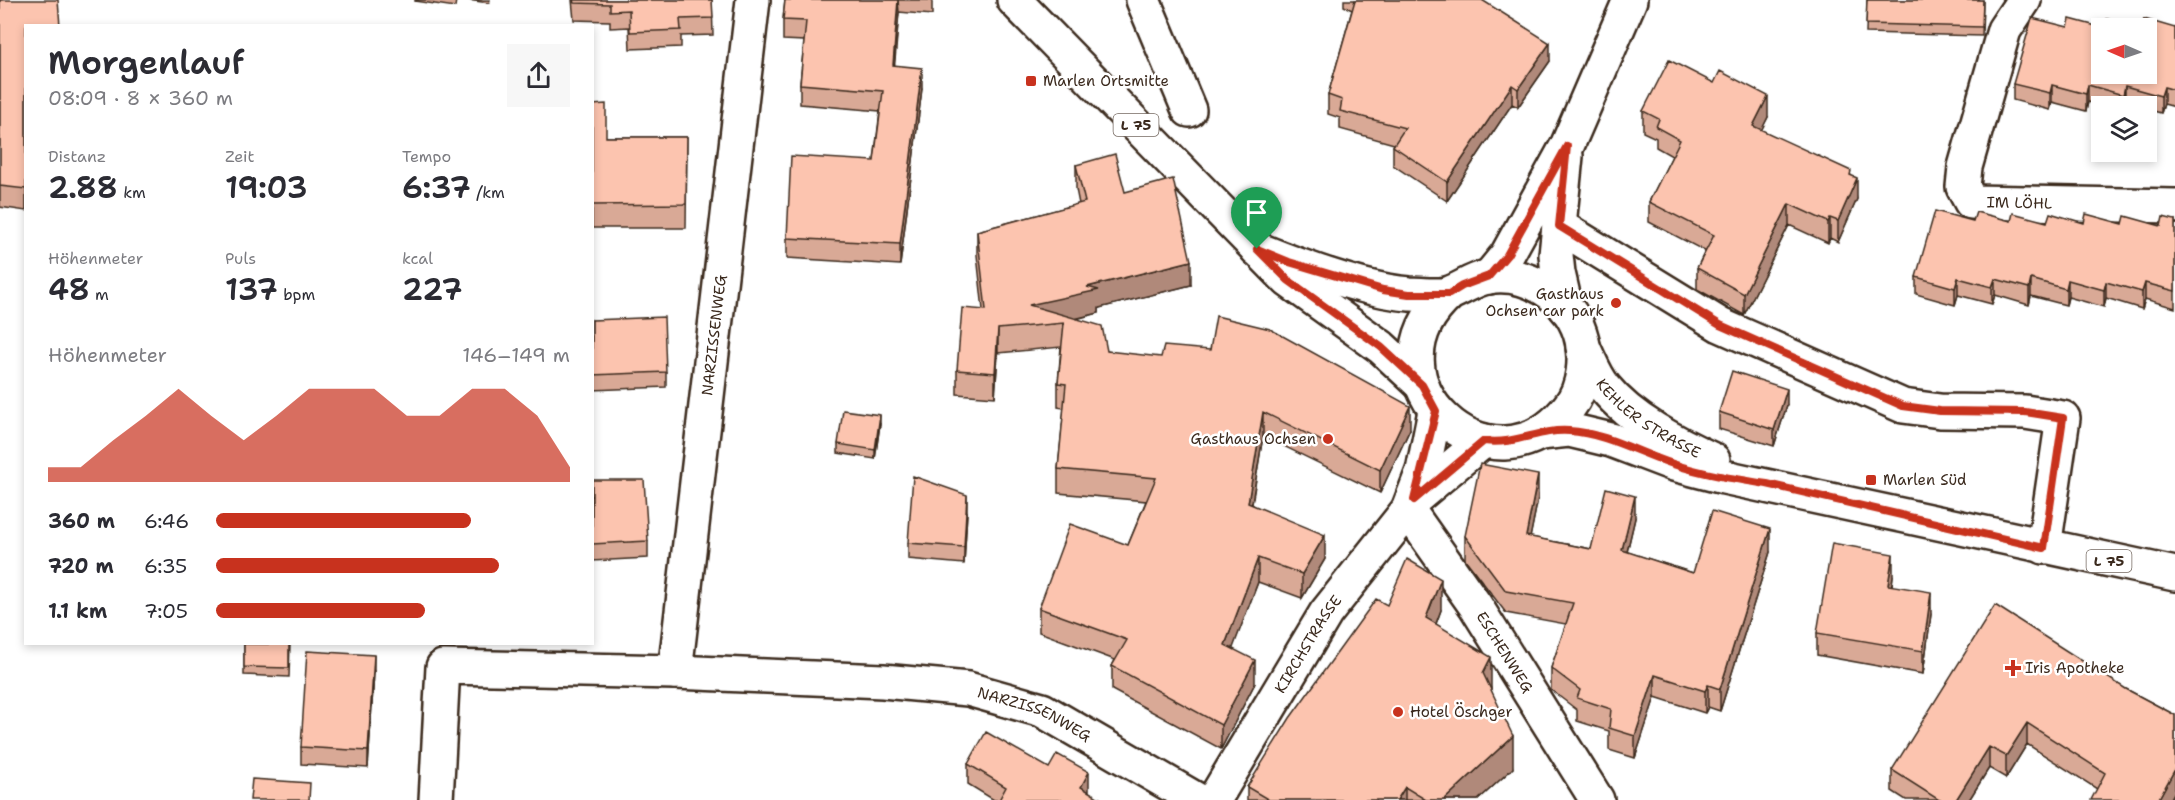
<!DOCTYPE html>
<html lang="de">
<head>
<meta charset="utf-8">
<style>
  body { margin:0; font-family:"Shantell Sans",sans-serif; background:#f7f7f7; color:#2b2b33; height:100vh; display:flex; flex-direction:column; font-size:22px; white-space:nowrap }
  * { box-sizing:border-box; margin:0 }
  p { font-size:20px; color:#7c7c81 }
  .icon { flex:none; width:33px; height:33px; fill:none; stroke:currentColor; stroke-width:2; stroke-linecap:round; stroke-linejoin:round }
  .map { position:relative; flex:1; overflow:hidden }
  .side { position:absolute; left:24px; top:24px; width:570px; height:621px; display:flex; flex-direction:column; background:#fff; border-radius:0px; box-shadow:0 3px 9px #0003 }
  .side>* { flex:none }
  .needle { width:39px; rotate:272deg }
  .buttons { position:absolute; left:2091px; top:18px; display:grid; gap:12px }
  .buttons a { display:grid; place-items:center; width:66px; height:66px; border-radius:0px; background:#fff; box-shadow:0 3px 9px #0003; font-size:30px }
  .pin { position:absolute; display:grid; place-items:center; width:51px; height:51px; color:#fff; margin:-62px -26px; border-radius:50% 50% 50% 0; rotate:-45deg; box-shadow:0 0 6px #0007 }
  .pin .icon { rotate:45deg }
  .round { display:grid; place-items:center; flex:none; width:63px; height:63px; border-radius:0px; background:#f7f7f7 }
  .summary { display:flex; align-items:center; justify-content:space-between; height:102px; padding:0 24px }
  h1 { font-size:33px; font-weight:600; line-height:45px }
  .metrics { display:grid; grid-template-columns:repeat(3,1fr); gap:9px; height:102px; padding:6px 24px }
  .metrics div { display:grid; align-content:center }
  .metrics b { font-size:30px; font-weight:600 }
  .metrics small { font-size:16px; font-weight:400 }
  .metrics p { font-size:16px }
  .chart { height:168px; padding:12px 24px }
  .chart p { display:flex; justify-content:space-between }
  .chart svg { width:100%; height:108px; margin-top:6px; fill:#c8321e; opacity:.7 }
  ul { padding:0 24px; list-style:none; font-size:20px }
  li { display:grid; grid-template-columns:96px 72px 1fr; align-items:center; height:45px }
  li i { height:15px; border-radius:8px; background:#c8321e }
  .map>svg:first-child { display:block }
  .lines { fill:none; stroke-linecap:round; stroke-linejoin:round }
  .minor-casing { stroke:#3b2a1e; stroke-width:38 }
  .secondary-casing { stroke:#3b2a1e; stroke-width:38 }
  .primary-casing { stroke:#3b2a1e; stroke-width:38 }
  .minor { stroke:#fff; stroke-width:33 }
  .secondary { stroke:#fff; stroke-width:33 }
  .primary { stroke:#fff; stroke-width:33 }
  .wall { fill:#d9a996; stroke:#3b2a1e; stroke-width:1.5 }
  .shaded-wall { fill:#b0897a; stroke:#3b2a1e; stroke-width:1.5 }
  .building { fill:#fcc4af; stroke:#3b2a1e; stroke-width:1.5 }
  .route-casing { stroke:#fff; stroke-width:12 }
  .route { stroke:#c8321e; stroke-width:8 }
  .poi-dot { fill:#c8321e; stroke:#fff; stroke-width:2 }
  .labels { text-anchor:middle; stroke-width:5; stroke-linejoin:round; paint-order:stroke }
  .shield { fill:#fff; stroke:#766a62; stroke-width:1.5 }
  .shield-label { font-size:14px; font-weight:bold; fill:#3b2a1e }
  .poi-label { font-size:15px; fill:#3b2a1e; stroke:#fff; text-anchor:start }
  .street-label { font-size:15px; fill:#3b2a1e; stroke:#fff }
</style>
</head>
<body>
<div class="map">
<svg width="2175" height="800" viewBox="0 0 2175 800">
  <rect width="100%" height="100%" fill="#fff"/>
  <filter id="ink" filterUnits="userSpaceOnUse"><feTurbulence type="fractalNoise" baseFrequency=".0167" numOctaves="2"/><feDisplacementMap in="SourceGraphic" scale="12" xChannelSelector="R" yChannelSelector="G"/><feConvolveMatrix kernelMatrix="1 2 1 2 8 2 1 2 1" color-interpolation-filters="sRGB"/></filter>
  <g filter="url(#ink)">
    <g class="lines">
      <g class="minor-casing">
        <g id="minor">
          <path d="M1143,0L1189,110"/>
          <path id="s1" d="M2024,0L2004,30L1965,167L1963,187L1971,202L2175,206"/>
          <path d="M1559,226L1720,325L1903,406L1940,411L2025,412L2063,418L2044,547"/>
          <path d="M1414,499L1483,441"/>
          <path id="s2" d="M1408,510L1475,605L1597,800"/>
          <path id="s3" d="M675,672L753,0"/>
          <path id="s4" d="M436,800L443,667L675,672L883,681L968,689L1042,710L1197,800"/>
          <path id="s5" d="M1214,800L1326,613L1408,510L1423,471L1435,411"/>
        </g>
      </g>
      <g class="secondary-casing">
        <path id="secondary" d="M1566,156L1556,255L1558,273L1566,308
          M1489,277L1507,255L1567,146L1630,0"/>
      </g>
      <g class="primary-casing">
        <g id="primary">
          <path d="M1014,0L1288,280L1381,347L1422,385"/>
          <path d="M1257,249C1299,266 1365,291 1410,294C1421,294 1440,297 1450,293C1463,288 1473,280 1487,277C1526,270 1568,296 1580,333C1588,357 1584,388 1569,407C1492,506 1355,378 1449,294"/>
          <path id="s6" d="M1583,347C1590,361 1595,376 1605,388C1631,420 1676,443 1713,460"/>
          <path d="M1540,433L1569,430L1586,434L1611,440L1674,464L1724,477L2175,574"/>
        </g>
      </g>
      <use href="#minor" class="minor"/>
      <use href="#secondary" class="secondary"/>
      <use href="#primary" class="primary"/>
    </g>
    <path class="wall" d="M0,0L26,26V211L0,207Z
      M415,0H456L455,7L415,1Z
      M467,0H490L489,3Z
      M572,0H712L713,35L681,36V47L630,49L629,27L610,28V21L574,20Z
      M785,0H932V15L899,12L894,65L922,88L900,265L787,258V238L874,161L880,111L800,104V84L804,41L783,40V20Z
      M1344,0H1482L1550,61L1518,107L1512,104L1447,201L1393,165V146L1394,144L1340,129V118L1328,114V95L1352,10L1344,6Z
      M1867,0H1983L1982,36L1866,33Z
      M2068,27L2175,28V107L2164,104L2161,113L2146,109V106H2139L2125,103L2124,106H2105L2088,102L2086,111L2052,102L2050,110L2013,100V84Z
      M592,105L606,137H687L686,228H592Z
      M1643,111L1768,117L1761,130L1851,175L1857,199L1838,242L1830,238L1828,243L1789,225L1744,315L1697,289V268L1705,251L1649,222V202L1672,156L1656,147V138L1643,132Z
      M1076,165L1125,192L1191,285L1099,308V313L1076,319L1107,351L1410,429L1380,493L1263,436L1252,504L1325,559L1302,598L1258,582L1232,649L1255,683L1221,749L1112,690V666L1115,660L1039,632V608L1128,545L1146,501L1058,493V469L1064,408L1058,407V383L1061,347L998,353L995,397L957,394V370L983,310L977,255V231L1079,204L1076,189Z
      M2175,220V308L2145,299L2142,309L2106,298L2104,307L2068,297L2066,305L2031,296L2029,305L1995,295L1992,304L1958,295L1955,305L1916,294V277L1973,221L2084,223L2161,226Z
      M592,320L666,372V387L592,390Z
      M1787,405L1774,446L1719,429V412Z
      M880,424L875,459L838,453V444Z
      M592,480L648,541V558L592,561Z
      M1538,498L1530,537L1591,549L1635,518L1627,552L1693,573L1770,552L1720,711L1708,707L1705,713L1655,697L1635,758L1609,750V731L1577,721V710L1551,690V668L1566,624L1506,613L1465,559V536Z
      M967,512L964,564L908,559V543Z
      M1893,576L1892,586L1931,614L1923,674L1817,655V633Z
      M1387,605L1441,610L1436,624L1491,688V690L1513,768L1478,800H1247V787Z
      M244,644H290L289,677L244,675Z
      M374,672L368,768L301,764V747Z
      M2126,689L2175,715V791L2170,800L2097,789L2027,744L2006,778L1989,768L1969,800H1906L1892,791V770Z
      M968,764L1089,792L1101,800H994L968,784Z"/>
    <path class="shaded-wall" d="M898,0L899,12L893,85V65Z
      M1550,43V61L1518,107V89Z
      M922,68V88L900,265V244Z
      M1512,85V104L1447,201V182Z
      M2052,85V102L2050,110V93Z
      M2088,85V102L2086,111V94Z
      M2125,86V103L2124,106H2123V95Z
      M2164,87V104L2161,113V96Z
      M1768,96V117L1753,147V126Z
      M1857,178V199L1838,242V221Z
      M1789,204V225L1744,315V294Z
      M1830,218V238L1828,243V222Z
      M1191,261V285L1099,308V313L1053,324L1029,305L1087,287Z
      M1958,278V295L1955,305V288Z
      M1995,279V295L1992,304V287Z
      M2031,279V296L2029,305V288Z
      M2068,280V297L2066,305V289Z
      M2106,282V298L2104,307V290Z
      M2145,283V299L2142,309V292Z
      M998,329V353L995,397V373Z
      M1787,389V405L1774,446V430Z
      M1410,406V429L1380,493V470Z
      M1263,412V436L1248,526V503Z
      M880,415V424L875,459V450Z
      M1538,475V498L1526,558V536Z
      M967,495V512L964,564V547Z
      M1635,496V518L1622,573V550Z
      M1770,529V552L1720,711V689Z
      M1325,535V559L1302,598V574Z
      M1893,554V576L1888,608V585Z
      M1258,558V582L1225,669V645Z
      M1441,579V610L1426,650V618Z
      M1931,592V614L1923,674V651Z
      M374,655V672L368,768V751Z
      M1491,657V688L1483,704V673Z
      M1255,660V683L1221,749V725Z
      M1655,675V697L1635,758V736Z
      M1708,685V707L1705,713V691Z
      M2027,723V744L2006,778V756Z
      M1513,736V768L1478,800H1444Z
      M1989,747V768L1969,800H1956Z
      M2175,769V791L2170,800H2158Z
      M1089,772V793L1081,787Z
      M1405,787V800H1397Z"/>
    <path class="building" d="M0,0H58L60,26H26V189L0,186Z
      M573,0H712L713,18L680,19L681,30L630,32L629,10L610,11V4L574,3Z
      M785,0H898L893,65L922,68L900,244L787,238L791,156L874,161L883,91L800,84L806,21L783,20Z
      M1355,0H1482L1550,43L1518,89L1512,85L1447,182L1393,146L1405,128L1340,111L1342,100L1328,95Z
      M1867,0H1983L1982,27L1866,24Z
      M2032,18L2068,27L2070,19L2104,28L2107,19L2141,28H2102V74H2146V28H2141L2144,19L2175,28V90L2164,87L2161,96L2125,86L2123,95L2088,85L2086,94L2052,85L2050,93L2013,84Z
      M1669,60L1714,83L1720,71L1768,96L1753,126L1851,171L1850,175L1857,178L1838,221L1830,218L1828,222L1789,204L1744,294L1697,268L1714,235L1649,202L1680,140L1656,127L1659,119L1643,111Z
      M606,104V137H687L686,204L592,205V105Z
      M1115,154L1125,192L1173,179L1191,261L1087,287L1099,290L1029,305L1102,326L1107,351L1161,357L1164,346L1210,350L1216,316L1270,329L1410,406L1380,470L1263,412L1248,503L1325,535L1302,574L1258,558L1225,645L1255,660L1221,725L1112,666L1127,640L1039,608L1070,524L1128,545L1156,478L1058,469L1066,384L1058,383L1064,323L998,329L995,373L957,370L962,308L986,310L977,231L1085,202L1076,165Z
      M1935,211L1973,221L1976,212L2011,221L2013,213L2047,222L2050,213L2084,223L2086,214L2123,224L2125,216L2161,226L2163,217L2175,220V291L2145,283L2142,292L2106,282L2104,290L2068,280L2066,289L2031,279L2029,288L1995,279L1992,287L1958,278L1955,288L1916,277Z
      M664,317L666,372L592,375V320Z
      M1732,371L1787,389L1774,430L1719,412Z
      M843,410L880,415L875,450L838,444Z
      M1480,464L1538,475L1526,536L1591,549L1606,488L1635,496L1622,550L1693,573L1712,511L1770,529L1720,689L1708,685L1705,691L1655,675L1635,736L1609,728L1611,709L1577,698L1580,690L1551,668L1573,603L1506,591L1465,536Z
      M913,476L967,495L964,547L908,543Z
      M592,480H644L648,541L592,544Z
      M1832,543L1893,554L1888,585L1931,592L1923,651L1817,633Z
      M1407,559L1441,579L1426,618L1491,657L1483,673L1513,736L1444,800H1426L1405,787L1397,800H1269L1247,787L1290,718L1376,599L1387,605Z
      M1995,605L2126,689L2175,715V769L2158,800H2091L2105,773L2027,723L2006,756L1989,747L1956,800H1939L1892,770Z
      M244,644H289V668L244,667Z
      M307,651L374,655L368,751L301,747Z
      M986,732L1049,768L1057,754L1089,772L1081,787L1101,799L1100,800H999L1006,787L968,764Z
      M252,779L310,783L309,800H250Z"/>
  </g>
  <g class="lines" filter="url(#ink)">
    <g class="route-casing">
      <path id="route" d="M1567,146L1559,226L1720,325L1903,406L1940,411L2025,412L2063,418L2044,548L1767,484C1735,479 1703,474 1673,464C1639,453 1605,433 1569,431C1538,429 1517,445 1484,441L1414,500L1436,411L1422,385L1381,347L1288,280L1257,249L1289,262L1383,290L1409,294H1449L1462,286L1489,276L1507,255Z"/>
    </g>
    <use href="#route" class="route"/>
  </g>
  <g class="poi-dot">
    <rect x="1025" y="75" width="12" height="12" rx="3"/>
    <circle cx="1616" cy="303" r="6"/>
    <circle cx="1328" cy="439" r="6"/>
    <rect x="1865" y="474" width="12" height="12" rx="3"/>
    <path d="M2010 659h6v6h6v6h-6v6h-6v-6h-6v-6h6z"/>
    <circle cx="1398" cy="712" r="6"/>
  </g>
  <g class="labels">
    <g class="shield">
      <rect x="1113.5" y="114" width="45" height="22" rx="4.5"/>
      <rect x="2086.5" y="550" width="45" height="22" rx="4.5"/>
    </g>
    <g class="shield-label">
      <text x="1136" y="130">L 75</text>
      <text x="2109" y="566">L 75</text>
    </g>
    <g class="poi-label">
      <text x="1043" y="86">Marlen Ortsmitte</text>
      <text x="1604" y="299" text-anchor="end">Gasthaus<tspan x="1604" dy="17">Ochsen car park</tspan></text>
      <text x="1316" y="444" text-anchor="end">Gasthaus Ochsen</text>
      <text x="1883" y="485">Marlen Süd</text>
      <text x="2025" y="673">Iris Apotheke</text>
      <text x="1410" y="717">Hotel Öschger</text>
    </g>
    <g class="street-label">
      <text dy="5" stroke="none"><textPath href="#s1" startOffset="264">IM LÖHL</textPath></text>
      <text dy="5" stroke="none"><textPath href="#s3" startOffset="339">NARZISSENWEG</textPath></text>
      <text dy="5" stroke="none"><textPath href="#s6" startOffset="100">KEHLER STRASSE</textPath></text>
      <text dy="5" stroke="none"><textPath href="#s5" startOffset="182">KIRCHSTRASSE</textPath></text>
      <text dy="5" stroke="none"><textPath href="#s2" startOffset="172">ESCHENWEG</textPath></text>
      <text dy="5" stroke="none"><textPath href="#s4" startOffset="730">NARZISSENWEG</textPath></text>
    </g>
  </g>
</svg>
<div class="buttons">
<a><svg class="needle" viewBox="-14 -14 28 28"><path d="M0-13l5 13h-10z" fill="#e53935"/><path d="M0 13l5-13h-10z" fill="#7c7c81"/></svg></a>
<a><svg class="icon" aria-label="layers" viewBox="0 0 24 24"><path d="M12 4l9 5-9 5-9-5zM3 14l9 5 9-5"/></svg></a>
</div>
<div class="pin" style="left:1257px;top:249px;background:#1e9e55"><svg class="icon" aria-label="arrive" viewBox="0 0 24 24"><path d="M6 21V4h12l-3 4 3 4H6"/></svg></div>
<section class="side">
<div class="summary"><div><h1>Morgenlauf</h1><p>08:09 · 8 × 360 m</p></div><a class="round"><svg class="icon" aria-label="share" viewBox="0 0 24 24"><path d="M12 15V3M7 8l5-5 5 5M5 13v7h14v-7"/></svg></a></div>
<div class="metrics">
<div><p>Distanz</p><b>2.88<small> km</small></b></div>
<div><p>Zeit</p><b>19:03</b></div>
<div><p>Tempo</p><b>6:37<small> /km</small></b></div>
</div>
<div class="metrics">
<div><p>Höhenmeter</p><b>48<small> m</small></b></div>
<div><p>Puls</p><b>137<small> bpm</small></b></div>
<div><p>kcal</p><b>227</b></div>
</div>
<div class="chart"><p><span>Höhenmeter</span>146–149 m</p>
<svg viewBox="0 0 160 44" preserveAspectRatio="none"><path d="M0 44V38L10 38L20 27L30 17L40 6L50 17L60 27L70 17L80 6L90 6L100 6L110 17L120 17L130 6L140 6L150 17L160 38V44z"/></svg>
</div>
<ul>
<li><b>360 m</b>6:46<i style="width:72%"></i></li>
<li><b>720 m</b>6:35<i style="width:80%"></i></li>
<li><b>1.1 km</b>7:05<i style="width:59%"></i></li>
</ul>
</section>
</div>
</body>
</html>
